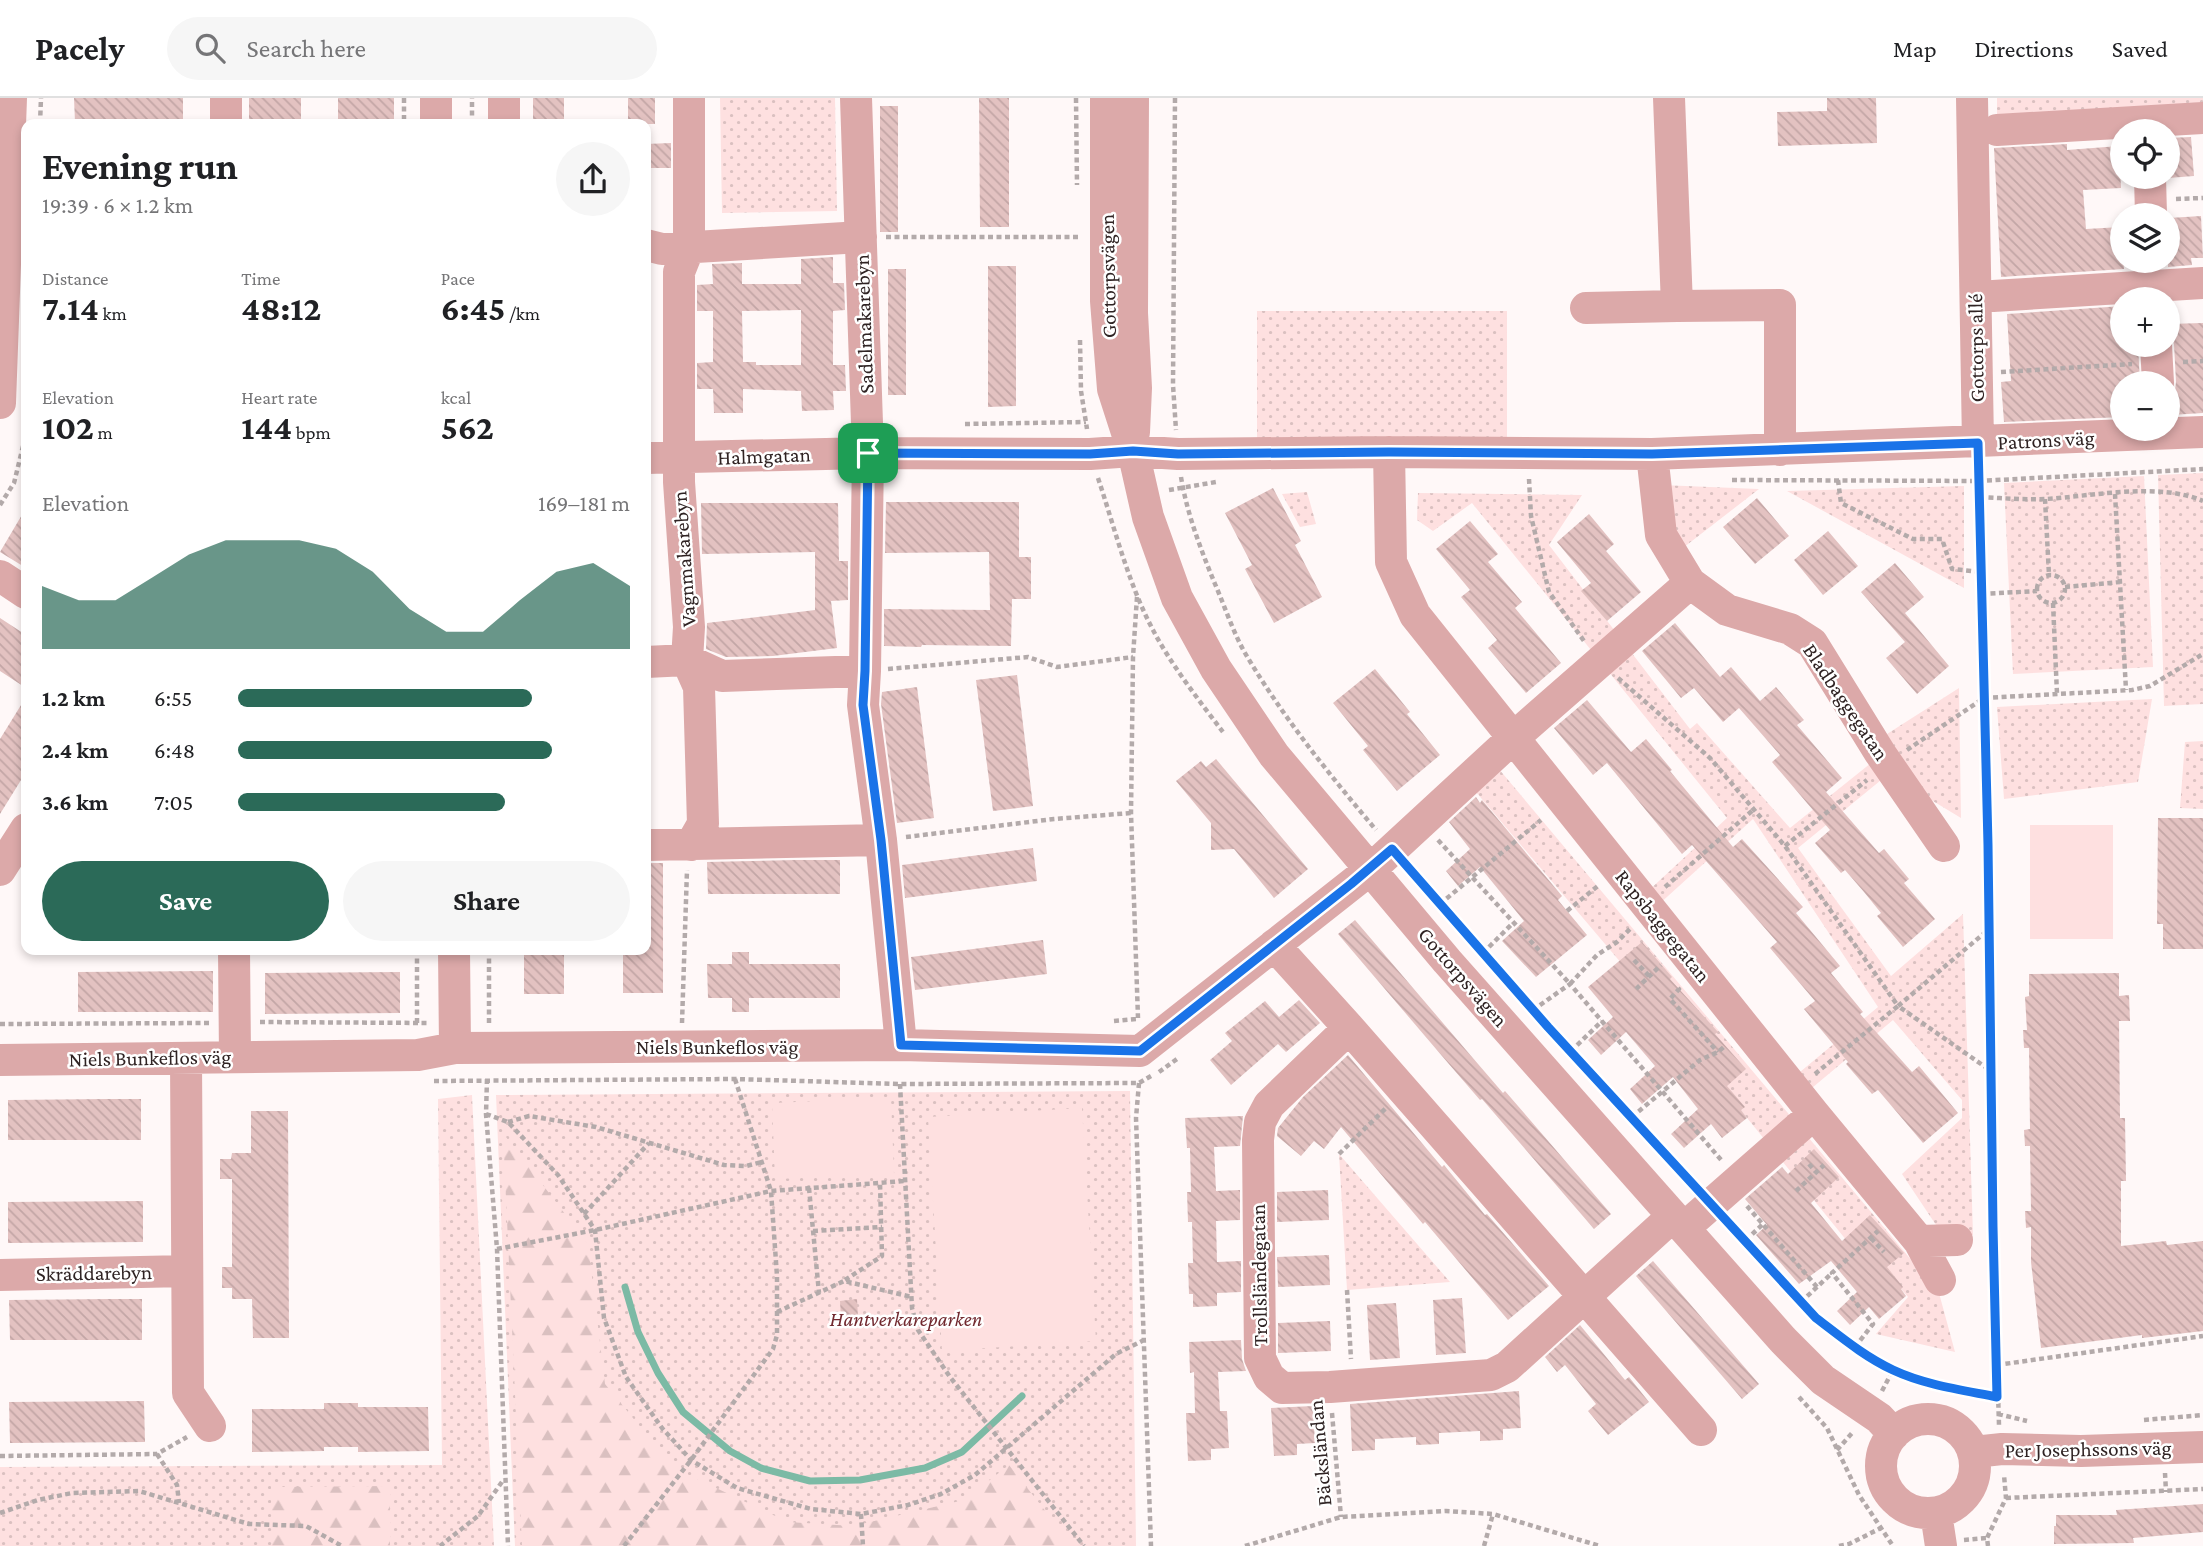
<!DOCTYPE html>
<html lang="en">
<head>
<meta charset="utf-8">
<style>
  body { margin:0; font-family:"Crimson Pro",serif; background:#f6f6f6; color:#202124; height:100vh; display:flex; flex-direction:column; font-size:26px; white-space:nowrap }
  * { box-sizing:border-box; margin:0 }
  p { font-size:23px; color:#757577 }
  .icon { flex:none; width:38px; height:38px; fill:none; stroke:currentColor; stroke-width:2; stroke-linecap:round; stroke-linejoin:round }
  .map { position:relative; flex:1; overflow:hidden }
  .panel { position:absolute; left:21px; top:21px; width:630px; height:836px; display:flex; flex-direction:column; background:#fff; border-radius:14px; box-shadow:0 4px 10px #0003 }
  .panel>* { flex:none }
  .tools { position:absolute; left:2110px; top:21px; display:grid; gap:14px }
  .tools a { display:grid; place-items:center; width:70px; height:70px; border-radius:50%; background:#fff; box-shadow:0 4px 10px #0003; font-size:35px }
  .pin { position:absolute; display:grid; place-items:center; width:60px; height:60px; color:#fff; margin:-30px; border-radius:14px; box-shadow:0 4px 10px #0006 }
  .round { display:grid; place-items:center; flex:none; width:74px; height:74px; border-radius:37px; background:#f6f6f6 }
  .headline { display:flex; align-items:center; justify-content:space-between; height:119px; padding:0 21px }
  h1 { font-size:38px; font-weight:700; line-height:52px }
  .metrics { display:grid; grid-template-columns:repeat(3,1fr); gap:10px; height:119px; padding:7px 21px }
  .metrics div { display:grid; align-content:center }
  .metrics b { font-size:35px; font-weight:700 }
  .metrics small { font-size:19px; font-weight:400 }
  .metrics p { font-size:19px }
  .chart { height:196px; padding:14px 21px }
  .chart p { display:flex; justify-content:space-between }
  .chart svg { width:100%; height:126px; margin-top:7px; fill:#2b6a58; opacity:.7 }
  .primary-button { display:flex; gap:14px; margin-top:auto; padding:14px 21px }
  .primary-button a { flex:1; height:80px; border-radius:42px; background:#2b6a58; color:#fff; font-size:28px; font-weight:700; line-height:80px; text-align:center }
  .primary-button a+a { background:#f6f6f6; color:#202124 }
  ul { padding:0 21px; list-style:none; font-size:23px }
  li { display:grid; grid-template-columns:112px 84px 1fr; align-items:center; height:52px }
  li i { height:18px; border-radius:9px; background:#2b6a58 }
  header { display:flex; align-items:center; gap:42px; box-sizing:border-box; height:98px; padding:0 35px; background:#fff; border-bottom:2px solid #e0e0e0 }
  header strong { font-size:33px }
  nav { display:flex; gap:38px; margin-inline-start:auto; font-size:24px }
  .search { width:490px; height:63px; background:#f6f6f6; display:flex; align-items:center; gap:18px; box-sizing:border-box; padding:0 24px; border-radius:38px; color:#757577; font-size:26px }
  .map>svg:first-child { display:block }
  .green { fill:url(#green-dots) }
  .forest { fill:url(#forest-firs) }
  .pitch { fill:#fee0e0 }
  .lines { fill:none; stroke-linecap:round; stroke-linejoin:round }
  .stream { stroke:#7cbaa5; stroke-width:7 }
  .building { fill:url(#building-back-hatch); fill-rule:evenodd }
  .path { stroke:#b3aaaa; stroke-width:4.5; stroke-dasharray:5 3.5; stroke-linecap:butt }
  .minor { stroke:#dca9a9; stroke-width:32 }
  .route-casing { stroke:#fff; stroke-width:14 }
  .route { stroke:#1a73e8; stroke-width:9 }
  .labels { text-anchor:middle; stroke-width:5; stroke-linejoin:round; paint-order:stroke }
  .street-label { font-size:21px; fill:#2f2323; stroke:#fff }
  .park-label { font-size:21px; font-style:italic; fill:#71292f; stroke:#fff }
</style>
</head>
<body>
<header>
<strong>Pacely</strong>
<div class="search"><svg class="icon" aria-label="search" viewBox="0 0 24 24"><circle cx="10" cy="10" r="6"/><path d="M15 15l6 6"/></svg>Search here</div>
<nav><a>Map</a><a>Directions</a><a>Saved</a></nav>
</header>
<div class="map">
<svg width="2203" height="1448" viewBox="0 0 2203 1448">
  <defs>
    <pattern id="green-dots" width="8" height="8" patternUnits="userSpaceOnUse" patternTransform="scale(1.75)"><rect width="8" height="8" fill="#fee0e0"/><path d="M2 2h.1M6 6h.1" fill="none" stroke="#dac0c0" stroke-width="1.8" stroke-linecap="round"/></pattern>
    <pattern id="forest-firs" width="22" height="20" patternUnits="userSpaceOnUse" patternTransform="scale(1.75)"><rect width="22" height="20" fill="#fee0e0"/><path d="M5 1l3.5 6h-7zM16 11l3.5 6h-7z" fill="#dac0c0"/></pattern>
    <pattern id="building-back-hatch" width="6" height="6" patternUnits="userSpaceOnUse" patternTransform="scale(1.75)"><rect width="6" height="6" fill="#e3c2c1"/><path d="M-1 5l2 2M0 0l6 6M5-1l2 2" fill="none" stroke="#c3a6a6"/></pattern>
  </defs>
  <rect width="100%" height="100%" fill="#fff8f8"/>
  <path class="green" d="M720,0H835L837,113L722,115Z
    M1997,0H2203V6L1997,22Z
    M1257,213H1507V346H1257Z
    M2203,375V606L2164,608L2158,377Z
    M2144,378L2153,569L2013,576L2004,385Z
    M1661,387L1759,391L1679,453Z
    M1964,388V490L1787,393Z
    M1307,394L1316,426L1300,429L1282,396Z
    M1418,395L1582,397L1549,447L1690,631L1697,625L1790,730L1876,661L1886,678L1798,750L1891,878L1963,816L1973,1137L1942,1136L1902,1076L1962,1020V1002L1893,922L1806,995L1794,979L1878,909L1753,721L1657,808L1646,795L1727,720L1472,405L1433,433L1417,422Z
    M1959,590L1961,720L1923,697L1887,636Z
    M2152,601L2138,684L2004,701L1997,609Z
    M2203,643V711L2180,710L2185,644Z
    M1493,664L1939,1195L1955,1254L1876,1236L1908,1199L1867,1151L1847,1143L1622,866L1470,687Z
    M1130,993L1136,1448H515L496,997Z
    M472,997L494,1448H0V1369L442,1367L438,1001Z
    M1339,1056L1450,1184L1347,1192Z"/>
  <path class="forest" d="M503,1035L588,1146L605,1286L674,1370L788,1424L853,1428L964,1402L1009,1367L1073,1448H522Z
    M390,1388V1448H272L271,1389Z"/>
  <path class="pitch" d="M2030,727H2113V841H2030Z
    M891,1000L894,1076L775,1081L772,1005Z
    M1082,1010L1096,1243L942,1253L928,1019Z"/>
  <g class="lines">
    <path class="stream" d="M625,1189L638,1234L658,1275L683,1314L730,1353L761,1370L810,1383L860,1382L925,1370L962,1354L1022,1298"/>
  </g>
  <path class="building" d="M74,0H183V22L75,24Z
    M249,0H301V26H249Z
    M338,0H394V26H338Z
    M533,0H564V26H533Z
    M628,0H655V26H628Z
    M979,0H1009V129H980Z
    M1827,0H1876L1877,45L1778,48L1777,14L1827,13Z
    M880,8H898V134H880Z
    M2191,39L2194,78L2168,80V40Z
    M671,45V70H646V46Z
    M2067,46V52L2119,48L2121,90L2083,92L2086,131L2121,129L2124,171L2001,179L1994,50Z
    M2201,118L2203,160H2191L2192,167L2168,169L2169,120Z
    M833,159V185H844L845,212L833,213V267H845L846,293H833L834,312L802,313L801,293L743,291V315H714L713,291H697V265L713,264V213H697V187L713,186L712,166L742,165V186H801V161ZM801,212V267H756V264H743L742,213Z
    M988,168H1016V308L988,309Z
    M888,171H906V297H888Z
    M2123,208V247H2138L2140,285H2123V319L2004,324L2001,284L2011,283L2007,216Z
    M2203,225V315L2171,317L2170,299L2175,293L2176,284L2174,246L2168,234V226Z
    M1273,390L1301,443L1295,447L1322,499L1274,525L1245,471L1252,467L1225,415Z
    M1757,400L1789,438L1755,466L1723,429Z
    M886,404H1019V459H1031V501H1012L1011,548L922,547L921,549L884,548V511L990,512L989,454L885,455Z
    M701,405H838L839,463H848V502L831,503L837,550L773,558L726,559L706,551L707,525L815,512V454L702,456Z
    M26,410V470L0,454Z
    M1589,416L1614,446L1606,453L1641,494L1607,523L1581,493L1591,485L1557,444Z
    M1470,423L1498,456L1488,464L1522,504L1515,510L1561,565L1526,595L1488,550L1497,542L1461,499L1470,492L1436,451Z
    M1828,433L1858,468L1823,497L1794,462Z
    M1895,465L1924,499L1905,515L1949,568L1917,596L1886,560L1905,544L1861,494Z
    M0,520L26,537V590L0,573Z
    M1675,525L1720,579L1731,569L1760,603L1776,589L1804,622L1797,627L1842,680L1826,694L1879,755L1884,751L1909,781L1904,785L1935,821L1903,849L1877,818L1881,815L1864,794L1845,772L1841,775L1815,745L1830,732L1772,664L1780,657L1739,610L1723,624L1694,590L1681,600L1642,553Z
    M1375,571L1410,614L1407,616L1440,657L1397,693L1363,652L1368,648L1333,605Z
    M1017,577L1033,708L993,713L976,582Z
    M917,589L934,720L897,725L881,606L882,594Z
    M26,599V674L0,716V641Z
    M1587,602L1631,654L1646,641L1672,672L1670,673L1733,749L1742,741L1803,809L1796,815L1840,868L1831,875L1863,914L1860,916L1912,974L1919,968L1958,1015L1923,1045L1878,992L1872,996L1846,966L1848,964L1804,911L1815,903L1770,850L1777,844L1692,747L1682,756L1607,665L1593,677L1554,630Z
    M1216,661L1308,771L1274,800L1234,751L1211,752V725L1176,683L1201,663L1206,669Z
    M1476,699L1480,705L1482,702L1562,798L1558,802L1587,837L1536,879L1502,843L1524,823L1480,769L1458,788L1446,773L1470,751L1449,724Z
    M2158,720H2203V851H2163V826H2157Z
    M1033,750L1037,783L905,800L902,767Z
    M796,762H840V796H708L707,764Z
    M646,765H663V895H623V852H646Z
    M1355,822L1466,952L1503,995L1505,993L1611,1116L1594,1131L1482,1001L1480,1002L1442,958L1338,836Z
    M1043,842L1047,876L915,892L911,859Z
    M1642,844L1672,879L1670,881L1718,934L1715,936L1746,971L1727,988L1745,1009L1741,1012L1747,1020L1722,1040L1711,1026L1684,1050L1671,1036L1698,1011L1673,979L1642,1006L1630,991L1655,968L1626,934L1601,957L1588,942L1613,919L1588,889Z
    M524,852H564V896H524Z
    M732,854H749V866H840V900H749V914H732V900H708L707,866H732Z
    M213,873V914H78V874Z
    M400,874V915L265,916V875Z
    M2119,875V898L2129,897L2130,923H2119L2120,1020H2125L2126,1083H2121V1148L2166,1143L2167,1147L2203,1143V1233L2142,1240V1237L2041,1250L2031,1164V1129L2026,1130L2025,1113H2031L2030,1048H2025L2024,1032L2030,1031L2029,950H2024L2023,932H2027L2025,899L2029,898V876Z
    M1299,902L1320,925L1286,954L1278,946L1231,987L1210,962L1232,943L1225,935L1265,903L1279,919Z
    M1348,957L1442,1069L1444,1067L1485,1117L1487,1116L1549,1188L1508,1222L1425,1124L1423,1126L1341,1029L1324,1051L1314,1043L1301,1058L1277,1038L1278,1030L1303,999Z
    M107,1001H141V1042H8V1002Z
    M251,1013H288L289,1240H253L252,1201H232V1190H222V1169H232V1081H220V1061H231L232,1055H251Z
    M1243,1018L1240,1048L1214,1049L1216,1093L1240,1092V1122L1216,1123L1217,1164L1241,1163V1194L1217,1195V1208L1193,1209V1196H1189L1188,1165H1193L1192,1124H1188L1187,1094H1191L1190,1050H1187L1185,1020Z
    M1814,1051L1839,1079L1811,1105L1842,1143L1870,1117L1904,1155L1887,1169L1903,1189L1901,1191L1906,1198L1879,1221L1869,1209L1850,1227L1837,1213L1857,1194L1831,1163L1799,1186L1756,1137L1767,1127L1745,1101L1782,1069L1788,1076Z
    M1328,1092L1329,1122L1277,1124V1094Z
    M143,1103V1144L8,1145V1104Z
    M1329,1157L1330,1187L1278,1189L1277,1159Z
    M1653,1163L1759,1286L1742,1301L1636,1178Z
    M1462,1200L1466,1255L1436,1257L1433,1202Z
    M109,1201H142V1242H10L9,1202Z
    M857,1201L858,1219L841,1220L840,1203Z
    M1396,1205L1400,1260L1370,1262L1367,1207Z
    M1330,1223L1331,1253L1278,1255V1225Z
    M1580,1227L1625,1282L1629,1279L1649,1304L1608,1337L1588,1313L1596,1306L1565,1267L1557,1274L1545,1259Z
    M1241,1242L1242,1261L1246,1273L1218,1274L1220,1313H1227L1229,1350L1211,1351V1362L1188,1363L1186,1315H1195L1194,1274L1190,1275L1189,1244Z
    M1519,1293L1521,1330L1503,1331V1342L1480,1343V1333L1439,1335V1346L1416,1347V1339L1375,1341V1352L1352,1353L1350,1306Z
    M144,1303L145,1344L10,1345L9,1304Z
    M324,1305H358V1309H428L429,1353L358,1354V1349H324V1353L252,1354V1311H324Z
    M1313,1308L1315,1345L1297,1346V1357L1274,1358L1271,1310Z
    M2203,1406V1434L2133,1440L2134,1445L2054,1446V1428H2056V1417H2117L2116,1412Z"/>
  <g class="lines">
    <path class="path" d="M404,0V26
      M1076,0L1077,87
      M1175,0L1173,287L1176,332
      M40,26L41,0
      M472,26V0
      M2176,101L2203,100
      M886,139H1080
      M1080,242L1081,293L1087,331
      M2183,264L2203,263
      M2001,274L2132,266
      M965,326L1086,324
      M1979,370L1988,747L1993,1129L1999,1327
      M1181,379C1187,416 1201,452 1215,486C1225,509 1233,534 1245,555C1282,618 1329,676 1376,732
      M1098,380C1115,431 1128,485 1153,532C1170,565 1200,604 1223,634
      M1529,381L1531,418L1549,494L1584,543
      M1732,382L1979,383L2203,371
      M1838,382L1841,405L1913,441H1942L1952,471L1981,474
      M1169,392L1216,384
      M2115,396L2126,592
      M1980,399C2002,400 2024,402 2046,401C2093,398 2159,384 2203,403
      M2045,401L2049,477
      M0,407L14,385L26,336
      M2037 491a14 14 0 1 1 28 0a14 14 0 1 1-28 0Z
      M2065,489L2120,484
      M1982,496L2037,493
      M1137,499L1133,559L1131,715L1138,920
      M2053,505L2057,596
      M888,571L1028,559L1057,569L1133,559
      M1618,580L1710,660L1785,748L1898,908L1988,832
      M1907,652L1984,600L2132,592L2150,588L2203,556
      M906,739L1054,721L1131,715
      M1438,742L1570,886L1597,857L1617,844L1631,830
      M1785,748L1867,682
      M1409,770L1548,929L1696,1088
      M1665,789L1753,712
      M1440,806L1541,722
      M1567,813L1599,787
      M417,852V925
      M489,852V926
      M1483,855L1513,825
      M1634,862L1649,878
      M1678,890L1679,891L1670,901L1718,954
      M1636,891L1661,867
      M1533,912L1570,886L1722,1063
      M1114,923L1136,921
      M260,924L430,925
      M682,925L687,772
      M0,926L209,925
      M1571,953L1602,923
      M1159,974L1177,961
      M1815,976L1898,908L1991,973
      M487,981L486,1016L497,1151L508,1448
      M434,983L735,981L900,986L1139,985L1151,978
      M1139,985L1136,1020L1151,1448
      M900,986L912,1210L918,1232L950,1279L1084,1448
      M486,1016L508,1024L558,1077L595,1132L604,1220L626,1279L662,1330L691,1362L737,1390L811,1411L861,1416L908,1407L941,1396L975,1377L1116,1256L1144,1242
      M1632,1019L1700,962L1718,954L1725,948
      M508,1024L529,1018L596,1029L724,1067L746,1068L762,1064
      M1339,1056L1386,1010
      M1809,1066L1816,1074
      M809,1090L819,1195
      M1796,1093L1824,1067
      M1747,1108L1817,1189
      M584,1116L649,1045
      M1728,1123C1778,1177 1825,1242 1894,1272C1927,1286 1962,1293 1997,1299
      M813,1133L882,1129
      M1871,1140L1884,1154
      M1746,1142L1763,1126
      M497,1151L595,1132L771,1093L905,1083
      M845,1182L882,1158L880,1085
      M1347,1192L1351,1261
      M1801,1204L1832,1175
      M777,1214L844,1183L912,1199
      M1855,1249L1873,1226L1832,1175L1878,1133
      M1997,1267L2203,1238
      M1882,1293L1893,1272
      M1799,1299L1827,1330L1859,1397L1893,1448
      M1332,1315L1341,1419
      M1998,1316L2027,1323
      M2144,1322L2203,1317
      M1837,1352L1853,1334
      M157,1356L177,1387L179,1405
      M0,1358L157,1356L187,1339
      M2165,1375L2166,1394
      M2006,1400L2203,1391
      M0,1415L38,1402L72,1395L139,1393L249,1426L306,1428L342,1448
      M861,1416L863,1448
      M1964,1442L1987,1440
      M440,1448L478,1418L504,1381
      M624,1448L691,1362L773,1251L777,1237V1178L771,1093L735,981
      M1245,1448L1341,1419L1446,1413L1493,1416L1600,1448
      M1484,1448L1493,1416
      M1839,1448L1849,1446L1881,1430
      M1988,1448L1987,1440L2006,1400L2004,1377"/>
    <path class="minor" d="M226,0V26
      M436,0V26
      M689,0V149L679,174V384L689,529L687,562L699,589L703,726L691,747
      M856,0L868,355L865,573L863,607L881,742L901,947
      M1106,0V203L1113,291L1133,353L1148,419L1177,500L1216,571L1274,657L1447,863L1673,1118L1783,1242L1823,1282L1879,1320L1894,1336
      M1133,0L1132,215L1136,290L1134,334
      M1669,0L1677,208L1780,207V352
      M1972,0L1978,345
      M504,26V0
      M1997,32L2203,20
      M2150,79L2151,117
      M646,147L662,151L861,139
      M1993,198L2203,185
      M1586,210L1677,208
      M2156,247L2158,285
      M0,305L11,0
      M1389,354L1391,464L1415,517L1814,1016L1919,1143L1957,1142
      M1652,356L1661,437L1690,485L1727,512L1790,531L1812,545L1880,655L1944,748
      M646,360L868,355L1090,356L1133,353L1178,356L1389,354L1652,356L2203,334
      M0,478L26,495
      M646,564L687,562L722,578L865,573
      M646,747L881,742
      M0,772L26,731
      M1274,847L1349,930L1701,1332
      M234,852L235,959
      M454,852L455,950
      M1349,930L1269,1007L1260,1024L1258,1042L1260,1260L1269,1279L1282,1290L1330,1289L1491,1277L1507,1269L1673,1118
      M186,960L188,1295L210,1328
      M0,962L418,957L455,950L901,947L1140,953L1371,771L1513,640L1690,485
      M1684,1130L1814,1016
      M1919,1143L1940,1182
      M0,1177L187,1173
      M1881 1368a47 47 0 1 1 94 0a47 47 0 1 1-94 0Z
      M1974,1354L2002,1351L2081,1353L2203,1349
      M1936,1415L1941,1448"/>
  </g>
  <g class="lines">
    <g class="route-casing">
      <path id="route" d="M1978,345L1988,747L1993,1129L1997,1299C1962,1292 1925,1287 1893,1272C1865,1259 1841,1239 1816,1220L1548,929L1392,751L1351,786L1140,953L901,947L881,742L863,607L865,573L868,355L1090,356L1133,353L1178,356L1389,354L1652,356Z"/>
    </g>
    <use href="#route" class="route"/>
  </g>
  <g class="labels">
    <g class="street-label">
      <text transform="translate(1108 178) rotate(-91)" y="7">Gottorpsvägen</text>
      <text transform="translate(864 226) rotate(-92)" y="7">Sadelmakarebyn</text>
      <text transform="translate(1976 250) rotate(-91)" y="7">Gottorps allé</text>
      <text transform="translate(2046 342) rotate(-3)" y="7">Patrons väg</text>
      <text transform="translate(764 358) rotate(-2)" y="7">Halmgatan</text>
      <text transform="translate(684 461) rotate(-94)" y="7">Vagnmakarebyn</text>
      <text transform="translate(1846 604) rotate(56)" y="7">Bladbaggegatan</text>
      <text transform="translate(1663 828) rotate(51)" y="7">Rapsbaggegatan</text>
      <text transform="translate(1463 879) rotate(49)" y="7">Gottorpsvägen</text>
      <text x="717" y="956">Niels Bunkeflos väg</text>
      <text transform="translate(150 960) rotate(-1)" y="7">Niels Bunkeflos väg</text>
      <text transform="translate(94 1175) rotate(-1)" y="7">Skräddarebyn</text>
      <text transform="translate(1259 1177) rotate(-91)" y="7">Trollsländegatan</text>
      <text transform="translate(2088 1351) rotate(-1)" y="7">Per Josephssons väg</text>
      <text transform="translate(1320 1355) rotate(-95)" y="7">Bäcksländan</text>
    </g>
    <g class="park-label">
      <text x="906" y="1228">Hantverkareparken</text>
    </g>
  </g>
</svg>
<div class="tools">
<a><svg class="icon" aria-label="locate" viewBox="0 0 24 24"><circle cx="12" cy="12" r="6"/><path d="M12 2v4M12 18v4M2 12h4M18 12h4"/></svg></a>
<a><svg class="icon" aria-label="layers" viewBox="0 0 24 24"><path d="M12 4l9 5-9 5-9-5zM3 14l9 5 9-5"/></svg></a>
<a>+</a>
<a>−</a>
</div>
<div class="pin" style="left:868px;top:355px;background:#1e9e55"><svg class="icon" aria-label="arrive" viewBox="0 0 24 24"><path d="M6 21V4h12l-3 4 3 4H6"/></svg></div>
<section class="panel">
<div class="headline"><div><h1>Evening run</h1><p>19:39 · 6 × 1.2 km</p></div><a class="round"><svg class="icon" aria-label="share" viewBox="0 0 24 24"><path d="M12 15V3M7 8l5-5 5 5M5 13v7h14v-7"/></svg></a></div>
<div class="metrics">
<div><p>Distance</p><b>7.14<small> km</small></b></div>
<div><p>Time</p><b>48:12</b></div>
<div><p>Pace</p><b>6:45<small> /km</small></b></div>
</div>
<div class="metrics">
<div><p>Elevation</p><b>102<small> m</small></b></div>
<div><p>Heart rate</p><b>144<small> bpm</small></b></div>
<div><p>kcal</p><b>562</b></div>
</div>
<div class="chart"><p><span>Elevation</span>169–181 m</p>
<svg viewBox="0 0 160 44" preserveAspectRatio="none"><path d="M0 44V22L10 27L20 27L30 19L40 11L50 6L60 6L70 6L80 9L90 17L100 30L110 38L120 38L130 27L140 17L150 14L160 22V44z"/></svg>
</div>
<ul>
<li><b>1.2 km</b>6:55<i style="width:75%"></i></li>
<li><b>2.4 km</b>6:48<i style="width:80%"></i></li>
<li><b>3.6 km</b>7:05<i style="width:68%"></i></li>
</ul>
<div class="primary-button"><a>Save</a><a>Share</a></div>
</section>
</div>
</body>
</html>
